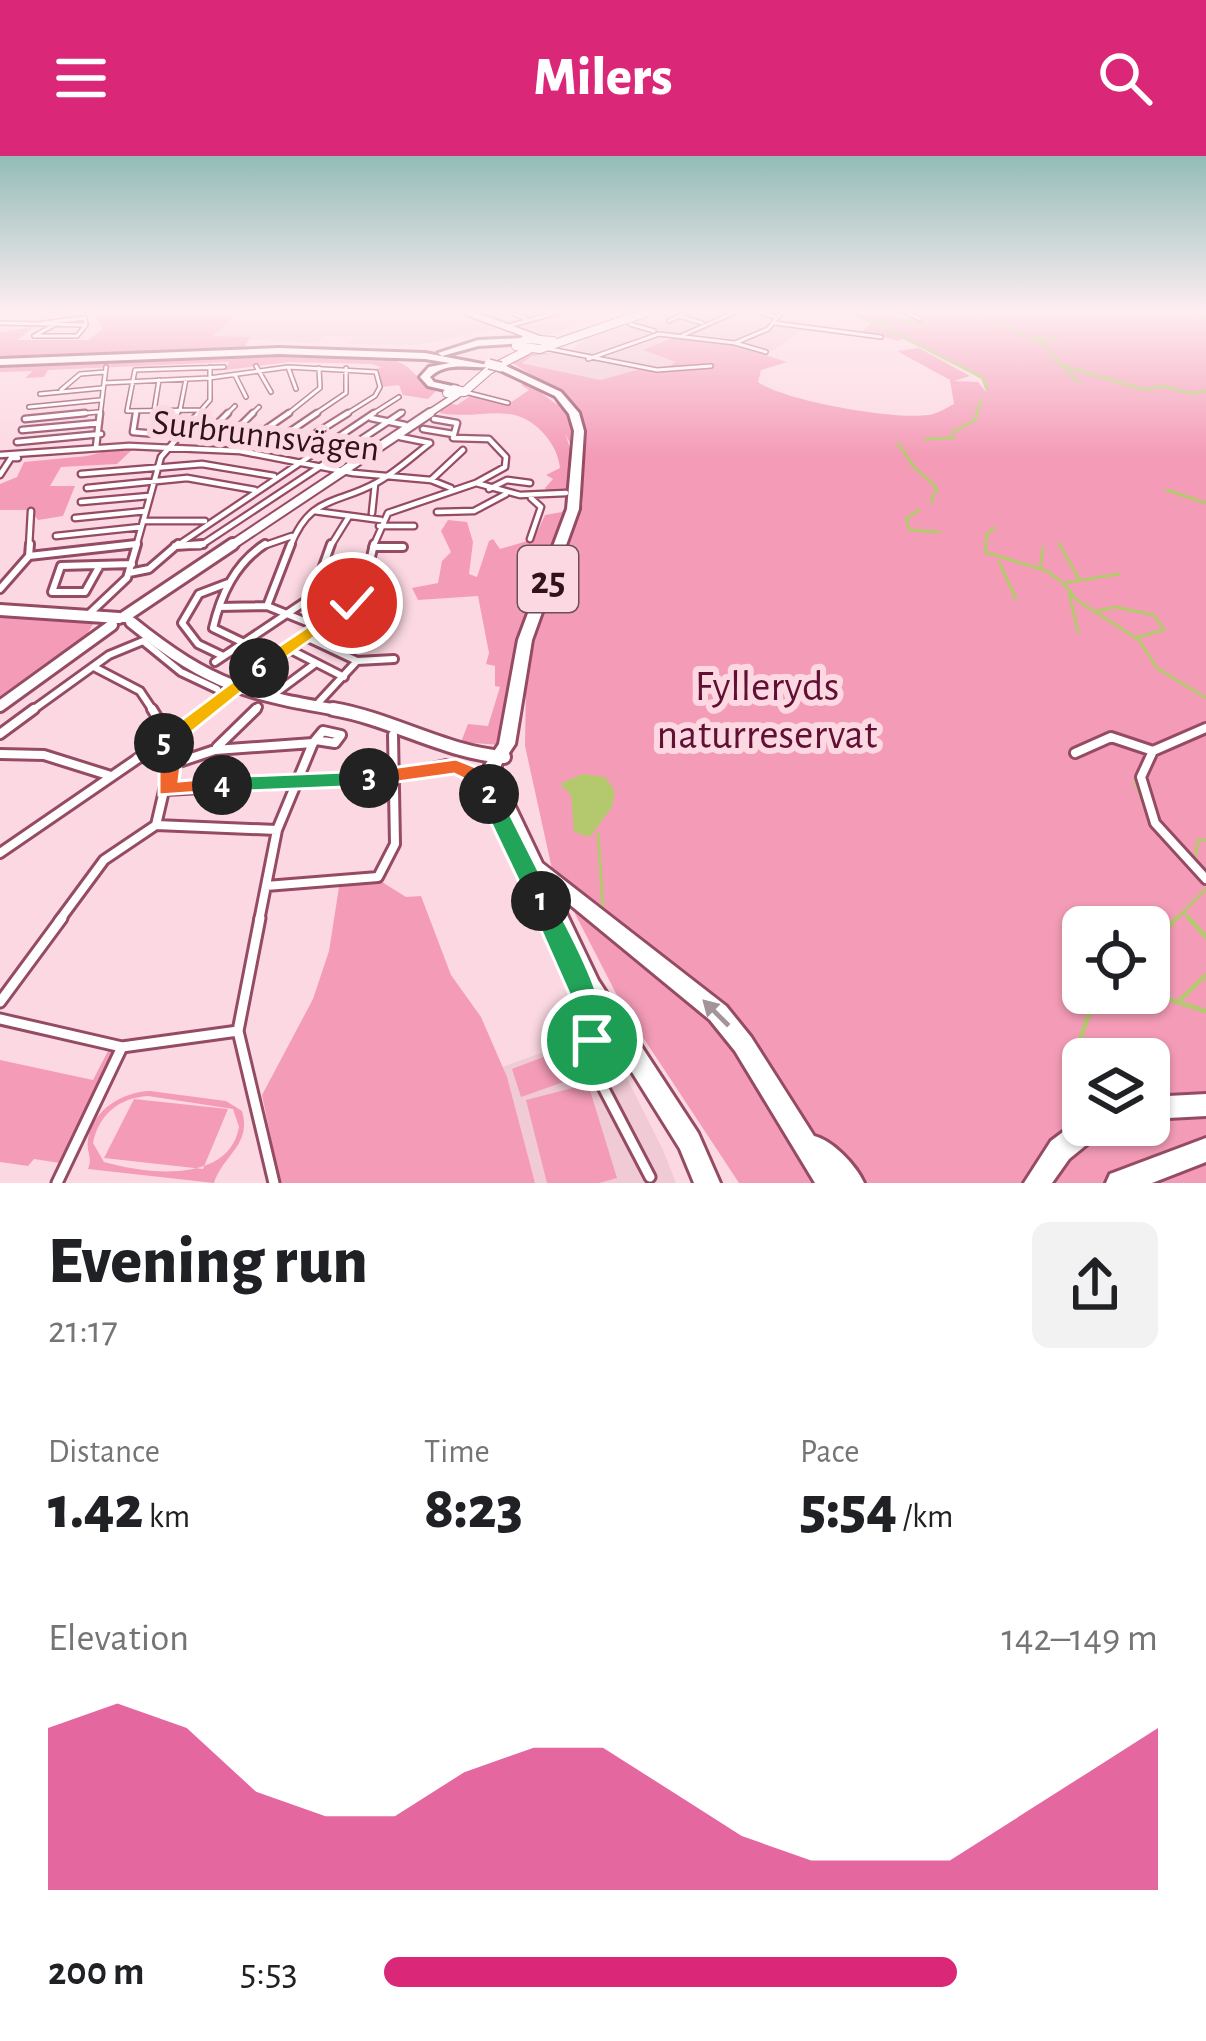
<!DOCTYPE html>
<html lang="en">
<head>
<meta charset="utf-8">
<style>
  body { margin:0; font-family:"Alegreya Sans",sans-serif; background:#f2f2f2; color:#202124; height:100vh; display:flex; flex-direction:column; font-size:45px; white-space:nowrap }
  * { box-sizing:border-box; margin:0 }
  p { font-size:39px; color:#757577 }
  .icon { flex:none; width:66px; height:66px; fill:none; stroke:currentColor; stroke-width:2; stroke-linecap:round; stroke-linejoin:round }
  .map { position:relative; height:1027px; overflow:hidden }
  .panel { display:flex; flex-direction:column; background:#fff; flex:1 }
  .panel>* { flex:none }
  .tools { position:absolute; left:1062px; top:750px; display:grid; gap:24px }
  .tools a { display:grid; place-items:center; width:108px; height:108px; border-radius:18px; background:#fff; box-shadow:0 3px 9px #0004; font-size:60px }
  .pin { position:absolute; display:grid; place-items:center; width:102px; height:102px; color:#fff; margin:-51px; border:6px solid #fff; border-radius:50%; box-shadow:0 3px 12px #0007 }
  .km { position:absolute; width:60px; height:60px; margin:-30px; border-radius:50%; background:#222; color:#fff; font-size:33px; line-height:60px; text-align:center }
  .round { display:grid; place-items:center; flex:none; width:126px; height:126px; border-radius:18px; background:#f2f2f2 }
  .summary { display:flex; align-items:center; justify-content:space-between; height:204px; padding:0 48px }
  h1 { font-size:66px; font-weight:800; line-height:90px }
  .metrics { display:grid; grid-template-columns:repeat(3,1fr); gap:18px; height:204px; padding:12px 48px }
  .metrics div { display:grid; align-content:center }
  .metrics b { font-size:60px; font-weight:800 }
  .metrics small { font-size:33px; font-weight:400 }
  .metrics p { font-size:33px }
  .chart { height:336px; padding:24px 48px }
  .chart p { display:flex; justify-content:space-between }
  .chart svg { width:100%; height:216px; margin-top:12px; fill:#db2777; opacity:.7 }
  ul { padding:0 48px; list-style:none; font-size:39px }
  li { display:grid; grid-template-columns:192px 144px 1fr; align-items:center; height:90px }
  li i { height:30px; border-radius:15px; background:#db2777 }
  header { display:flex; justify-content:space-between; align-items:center; height:156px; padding:0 48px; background:#db2777; color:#fff; font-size:54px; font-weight:800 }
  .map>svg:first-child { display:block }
  .built { fill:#f0cad4 }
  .green { fill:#f49cb7; fill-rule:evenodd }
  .water { fill:#b4c96e }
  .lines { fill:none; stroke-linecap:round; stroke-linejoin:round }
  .stream-far1 { stroke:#b4c96e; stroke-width:3 }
  .stream { stroke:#b4c96e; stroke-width:4.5 }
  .street-far4-casing { stroke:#954b64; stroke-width:6 }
  .street-far3-casing { stroke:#954b64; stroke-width:9 }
  .street-far2-casing { stroke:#954b64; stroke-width:12 }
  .street-far1-casing { stroke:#954b64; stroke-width:14 }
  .street-casing { stroke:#954b64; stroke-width:15 }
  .secondary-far3-casing { stroke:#954b64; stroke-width:9 }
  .secondary-far2-casing { stroke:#954b64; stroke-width:12 }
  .secondary-far1-casing { stroke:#954b64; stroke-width:16 }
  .secondary-casing { stroke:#954b64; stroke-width:18 }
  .primary-casing { stroke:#954b64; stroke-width:10 }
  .highway-casing { stroke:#954b64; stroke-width:6 }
  .street-far4 { stroke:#fff; stroke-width:3 }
  .street-far3 { stroke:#fff; stroke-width:4.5 }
  .street-far2 { stroke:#fff; stroke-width:6 }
  .street-far1 { stroke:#fff; stroke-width:8 }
  .street { stroke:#fff; stroke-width:9 }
  .secondary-far3 { stroke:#fff; stroke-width:6 }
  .secondary-far2 { stroke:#fff; stroke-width:8 }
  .secondary-far1 { stroke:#fff; stroke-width:10 }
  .secondary { stroke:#fff; stroke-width:12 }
  .primary { stroke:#fff; stroke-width:8 }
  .highway { fill:#fff; fill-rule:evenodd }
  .highway-bridge-casing { stroke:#954b64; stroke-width:12; stroke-linecap:butt }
  .highway-bridge { stroke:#fff; stroke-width:9 }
  .oneway { fill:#a29499 }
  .split-1 { fill:#22a559; stroke:#fff; stroke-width:3 }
  .split-2 { fill:#22a559; stroke:#fff; stroke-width:3 }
  .split-3 { fill:#f0652b; stroke:#fff; stroke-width:3 }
  .split-4 { fill:#22a559; stroke:#fff; stroke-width:3 }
  .split-5 { fill:#f0652b; stroke:#fff; stroke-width:3 }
  .split-6 { fill:#f5b400; stroke:#fff; stroke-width:3 }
  .split-7 { fill:#f5b400; stroke:#fff; stroke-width:3 }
  .labels { text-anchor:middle; stroke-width:12; stroke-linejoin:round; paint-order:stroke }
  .far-street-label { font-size:36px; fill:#30121d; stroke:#fcd9e2 }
  .shield { fill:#fcd9e2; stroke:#6d4e58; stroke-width:3 }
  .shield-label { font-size:39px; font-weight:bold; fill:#30121d }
  .park-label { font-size:42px; fill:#620f34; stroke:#fcd9e2 }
</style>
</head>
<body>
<header><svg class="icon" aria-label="menu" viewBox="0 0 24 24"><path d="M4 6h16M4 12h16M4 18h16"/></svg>Milers<svg class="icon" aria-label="search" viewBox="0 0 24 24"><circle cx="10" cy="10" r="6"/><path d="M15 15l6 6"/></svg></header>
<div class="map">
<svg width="1206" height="1027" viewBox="0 0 1206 1027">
  <rect width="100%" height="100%" fill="#fcd9e2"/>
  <path class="built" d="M240,155L263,158L620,155L548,179L512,170L416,189L350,188L354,180H324L317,187L212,181Z
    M666,155H811L802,168L807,172L767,198L677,180L645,193L678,205L658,216L640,213L600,224L521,206L530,200L572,194L583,184Z
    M603,875L663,994L676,1027H535L502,911Z"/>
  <path class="green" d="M67,155H240L213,180L250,181L245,191L0,202V176L34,171L17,184H88L103,173L94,158Z
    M843,155H877L915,166L934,155H1206V1027H739L623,851L552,713L525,590L526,530L536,480L583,348L582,313L565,277L572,298L573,342L499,589L461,586L468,568L488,570L500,531L495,530V510L486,508L489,497L478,440L418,444L412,432L438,427L442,405L451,396L441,375L448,364L467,366L473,386L469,418L477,421L489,385L493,383L500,393L534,383L545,359L562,356L569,345L565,335L548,338L545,332L553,323L546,319L560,312C558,288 535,261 509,258C487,255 468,262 440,257L445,246L457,249L472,239L510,247L529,234L521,229L527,226L556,248L568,241L509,205L527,195L553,198L532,200L522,207L600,224L640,213L658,216L676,206L643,194L677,180L735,189L787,206L761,214L758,226C785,245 894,264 928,259C937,258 946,252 954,248L950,224L897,195L919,192L970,220L954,225L978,226L986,236L981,222L906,181L898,185L863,175L871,167ZM1083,771H1149V837H1083ZM1083,903H1149V969H1083Z
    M286,197C320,198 370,192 401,207C416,215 421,229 436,235L428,243L403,239L399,229L382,231L374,214L381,211L371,208L289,206L226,214L229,206L48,214L44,221L25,222L33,215L0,216V207Z
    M121,291H135L117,308L61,311L50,330H75L63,360L38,364L30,354H0V328L17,321L24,306L87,300Z
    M0,458L95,465L82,486L0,545Z
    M382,726L406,741L421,740L451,819L481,861L507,921L535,1027H280L262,939L313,843L329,795L339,731Z
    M567,892L578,921L521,941L512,913Z
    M109,893L113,899L60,1007L34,1003L28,1010L0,1006V904L93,924Z
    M588,928L617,1022L599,1027H547L526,944Z
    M150,935L226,945L242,955C252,989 223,999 214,1027L88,1013C93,1001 86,997 88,983C93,953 123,936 150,935ZM148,940L233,953L239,971C229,1027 149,1019 104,1006L93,987C99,958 119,942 148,940Z
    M134,943L228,953L203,1013L104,1002Z"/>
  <path class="water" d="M582,618L605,621L615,635L612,651L590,681L574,676L571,639L560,628Z"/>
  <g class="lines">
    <path class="stream-far1" d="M852,155L983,222L987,233
      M974,155L1040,186L1078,226
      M1191,155L1206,164
      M872,171L889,164L932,166L938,155
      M1035,183L1057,184
      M1061,209L1145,234L1162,230L1194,238L1206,235
      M925,283L953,282V276L975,264L981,244
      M898,287L914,311L937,332L931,346
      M1167,334L1206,347
      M919,354L906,363L910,374L939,376
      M994,372L987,378L985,396L1047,415L1060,425
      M1059,388L1079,423
      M999,406L1016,443
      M1040,412L1043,392
      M1119,418L1063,427L1077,444L1139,484L1157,512L1206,542
      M1069,437L1078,476
      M1097,455L1116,451L1154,459L1164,474L1137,481
      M1135,625L1152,671L1206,729
      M598,677L603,753
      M1195,704L1198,684H1206
      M1183,756L1191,765
      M1174,765L1206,733"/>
    <path class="stream" d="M1189,762L1206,781
      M1149,790L1177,762
      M1149,837L1206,855
      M1095,838L1147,837
      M1180,844L1206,819
      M1083,923L1073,902L1097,837"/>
    <g class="street-far4-casing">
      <path id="street-far4" d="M507,155L526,163
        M755,155L776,161
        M904,155L920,163
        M679,160L702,167
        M669,165L685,157
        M0,167L86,169
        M43,167L85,162L86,169
        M775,167L881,181
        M630,168L654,175
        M54,169L34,180H77L86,169
        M508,170L563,155
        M681,180L738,155
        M735,187L768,173L783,155
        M545,192L657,214L711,210
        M588,203L659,178L735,187L766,196
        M256,210L271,236
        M288,211L296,233
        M235,219L246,241
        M104,227L209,222L288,211L376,216L380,231L375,240L343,260
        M61,234L80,218L105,216
        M465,236L508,247
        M40,238L102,232
        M29,251L100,244
        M204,254L127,255L135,214L224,211
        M154,255L159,224
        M54,260L98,256
        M100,260L106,211
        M174,260L180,254L186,223
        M196,260L210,244V211
        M225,260L235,250
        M250,260L259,251
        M285,260L320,232L319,212
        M312,260L346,237V212
        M369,260L399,241
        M397,260L403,256"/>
    </g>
    <g class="street-far3-casing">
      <path id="street-far3" d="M136,257L133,276L157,278L177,257
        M371,262L405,269
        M25,263L85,257
        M423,273L453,278
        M22,274L99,267
        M208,277L228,257
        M180,278L317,293
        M232,278L253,257
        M400,281L430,287
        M253,282L289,257
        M276,285L317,257
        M17,286L101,278
        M297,289L348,257
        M96,291L100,257
        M0,299L129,290L240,295L353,317L431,324L451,332
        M81,318L202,308L274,320
        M0,319L11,302H18
        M431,324L463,294
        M476,327L520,339L566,337
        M87,332L187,322L255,334
        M489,333L507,324L530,327
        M81,346L149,340
        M314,355L381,364
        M437,356L474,355L506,338
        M372,357L375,328
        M75,362L146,355
        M143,365H205
        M379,370H414
        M56,380L141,371
        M530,383L541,351L531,342
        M175,390H200L401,257
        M29,391L31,355
        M109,391L137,388
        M136,391L161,301L199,257
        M175,391L374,257
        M260,391L292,380
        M290,391C310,339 336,349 376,327C395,317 413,300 430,287
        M330,391L348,362
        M373,391H403
        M373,391L388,357L476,327L505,311L506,301L489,283L453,282L457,267L434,263"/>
    </g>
    <g class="street-far2-casing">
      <path id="street-far2" d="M291,388L267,450L319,471
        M175,390L203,388
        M373,391H403
        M29,400L136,388
        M99,411L85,436H52L61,410L132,408
        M129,417L149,413L178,388
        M0,433L29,400L30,388
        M219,451L267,450
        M90,457L127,422L137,388
        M306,481L357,505L394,503
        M242,486L213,472C221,438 235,408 265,388
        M289,493L344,521
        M223,500L198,488L182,467L199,438L228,427
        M215,506L312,441L331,388
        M94,511L140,535L154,556
        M273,539L316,507
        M319,546L357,505
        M30,556L109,499L143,485L181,516L217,533
        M206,556L352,447L365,427L374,388
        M253,556L258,551"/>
    </g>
    <g class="street-far1-casing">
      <path id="street-far1" d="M152,553L163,571L177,578
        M1206,572L1153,595L1141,621L1155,667L1206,723
        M0,578L34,553
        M217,591L256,553
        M1075,597L1111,581L1153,595
        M0,598L44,599L111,620
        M147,600L170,609
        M170,609L215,594L313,587
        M167,634L392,621L446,609L473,619L497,650
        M156,669L277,674
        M0,697L210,553
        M266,730L378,721L395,688L393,579
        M59,765L104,704L156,669L170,609
        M259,765L277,674L313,587L323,575L341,579L335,587L316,584"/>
    </g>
    <g class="street-casing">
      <path id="street" d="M260,762L238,875L274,1027
        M575,821L593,865L595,907L603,931L650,1021
        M0,846L62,762
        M0,863L122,891L238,875
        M602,921L632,908
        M57,1027L122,891"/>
    </g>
    <g class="secondary-far3-casing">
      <path id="secondary-far3" d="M464,155L542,184
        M425,260L457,239"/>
    </g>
    <g class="secondary-far2-casing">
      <path id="secondary-far2" d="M229,391L430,257"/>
    </g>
    <g class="secondary-far1-casing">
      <path id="secondary-far1" d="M0,454L119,462
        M124,461L233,388
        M131,466C213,532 249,539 350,556
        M0,550L112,469"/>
    </g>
    <g class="secondary-casing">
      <path id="secondary" d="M333,553C392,563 446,597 504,601"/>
    </g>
    <g class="primary-casing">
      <path id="primary" d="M516,190L540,193L650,155
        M516,190L526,183L553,185
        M454,233L465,236L447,237Z
        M465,235L489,214L528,194"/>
    </g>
    <g class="highway-casing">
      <path id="highway" d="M522,182L526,185L525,187L478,190L442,200L438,197L478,184Z
        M279,192L425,197L493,210C472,215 450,203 430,221L434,226L457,231L459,233L454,236L428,230L420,221L429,211L450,207L425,203L279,198L0,209V203Z
        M498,209H504L561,236L579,257L584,275L579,353L532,484L515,588L501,609V621L542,707L726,850L751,881L814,980C832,984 856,1009 864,1027H815L735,895L710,864L557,738L598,824L698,977L720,1027H694L680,993L582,836L483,621L485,609L499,588L518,484L567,353L574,275L569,258L555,240L498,213Z
        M1206,938V960L1149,963V941Z
        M1083,961V969H1104L1101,977L1069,1003L1052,1027H1024L1051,985Z
        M1206,982V1006L1152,1027H1106L1110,1018Z"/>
    </g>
    <use href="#street-far4" class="street-far4"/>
    <use href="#street-far3" class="street-far3"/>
    <use href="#street-far2" class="street-far2"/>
    <use href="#street-far1" class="street-far1"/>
    <use href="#street" class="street"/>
    <use href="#secondary-far3" class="secondary-far3"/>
    <use href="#secondary-far2" class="secondary-far2"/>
    <use href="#secondary-far1" class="secondary-far1"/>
    <use href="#secondary" class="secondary"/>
    <use href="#primary" class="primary"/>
    <use href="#highway" class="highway"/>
    <g class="highway-bridge-casing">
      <path id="highway-bridge" d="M489,208L501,211"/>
    </g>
    <use href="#highway-bridge" class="highway-bridge"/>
  </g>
  <defs><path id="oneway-solid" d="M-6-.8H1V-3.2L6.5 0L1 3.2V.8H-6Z" transform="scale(3)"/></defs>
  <use class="oneway" href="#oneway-solid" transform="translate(716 857) rotate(-135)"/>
  <linearGradient id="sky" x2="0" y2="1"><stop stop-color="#93bcb7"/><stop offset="0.52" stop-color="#feeef2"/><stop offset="1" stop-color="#feeef2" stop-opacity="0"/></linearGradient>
  <rect width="1206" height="299" fill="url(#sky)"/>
  <path class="split-1" d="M541,735L550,738C567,770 618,860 603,893L592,897L582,893L574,849L528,745Z"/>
  <path class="split-2" d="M489,631L500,638L554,745L550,752L541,755L528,745L477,638Z"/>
  <path class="split-3" d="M456,603L481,613L500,638L497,644H481L466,624L454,618L369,630L358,622L369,615Z"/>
  <path class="split-4" d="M369,615L380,622L369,630L222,636L211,629L222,621Z"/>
  <path class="split-5" d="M164,580L175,587L164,598L181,609L179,625L222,621L233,629L230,634L159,639V613L136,600Z"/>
  <path class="split-6" d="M259,506L269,512L266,516L172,592H157V582Z"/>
  <path class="split-7" d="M352,441L360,447L358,450L266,516H252V508Z"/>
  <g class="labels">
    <g class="far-street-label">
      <text transform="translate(266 278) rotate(7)" y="13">Surbrunnsvägen</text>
    </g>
    <rect class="shield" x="518" y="390" width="60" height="66" rx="9"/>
    <g class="shield-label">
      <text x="548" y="437">25</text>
    </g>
    <g class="park-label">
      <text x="767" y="544">Fylleryds<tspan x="767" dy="48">naturreservat</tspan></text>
    </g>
  </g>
</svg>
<div class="tools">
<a><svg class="icon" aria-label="locate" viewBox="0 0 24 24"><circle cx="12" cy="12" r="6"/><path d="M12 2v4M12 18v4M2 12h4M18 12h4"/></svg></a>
<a><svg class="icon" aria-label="layers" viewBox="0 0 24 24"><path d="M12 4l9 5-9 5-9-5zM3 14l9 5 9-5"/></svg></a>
</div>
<div class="pin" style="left:592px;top:884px;background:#1e9e55"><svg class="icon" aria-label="arrive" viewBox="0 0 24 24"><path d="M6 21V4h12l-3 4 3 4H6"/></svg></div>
<div class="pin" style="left:352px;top:447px;background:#d93025"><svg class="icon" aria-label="check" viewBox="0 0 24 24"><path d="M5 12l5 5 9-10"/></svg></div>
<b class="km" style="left:541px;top:745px">1</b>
<b class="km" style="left:489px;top:638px">2</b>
<b class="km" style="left:369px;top:622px">3</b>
<b class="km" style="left:222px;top:629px">4</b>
<b class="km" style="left:164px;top:587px">5</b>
<b class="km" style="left:259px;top:512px">6</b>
</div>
<section class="panel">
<div class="summary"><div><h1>Evening run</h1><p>21:17</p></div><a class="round"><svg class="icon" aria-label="share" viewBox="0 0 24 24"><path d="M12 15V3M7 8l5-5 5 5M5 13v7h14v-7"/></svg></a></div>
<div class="metrics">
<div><p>Distance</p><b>1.42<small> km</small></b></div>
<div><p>Time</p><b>8:23</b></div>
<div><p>Pace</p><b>5:54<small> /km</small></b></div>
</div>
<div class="chart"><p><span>Elevation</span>142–149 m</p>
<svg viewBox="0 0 160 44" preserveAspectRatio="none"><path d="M0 44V11L10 6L20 11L30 24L40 29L50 29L60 20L70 15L80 15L90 24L100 33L110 38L120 38L130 38L140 29L150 20L160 11V44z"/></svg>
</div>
<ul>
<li><b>200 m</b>5:53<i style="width:74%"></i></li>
</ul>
</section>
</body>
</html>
